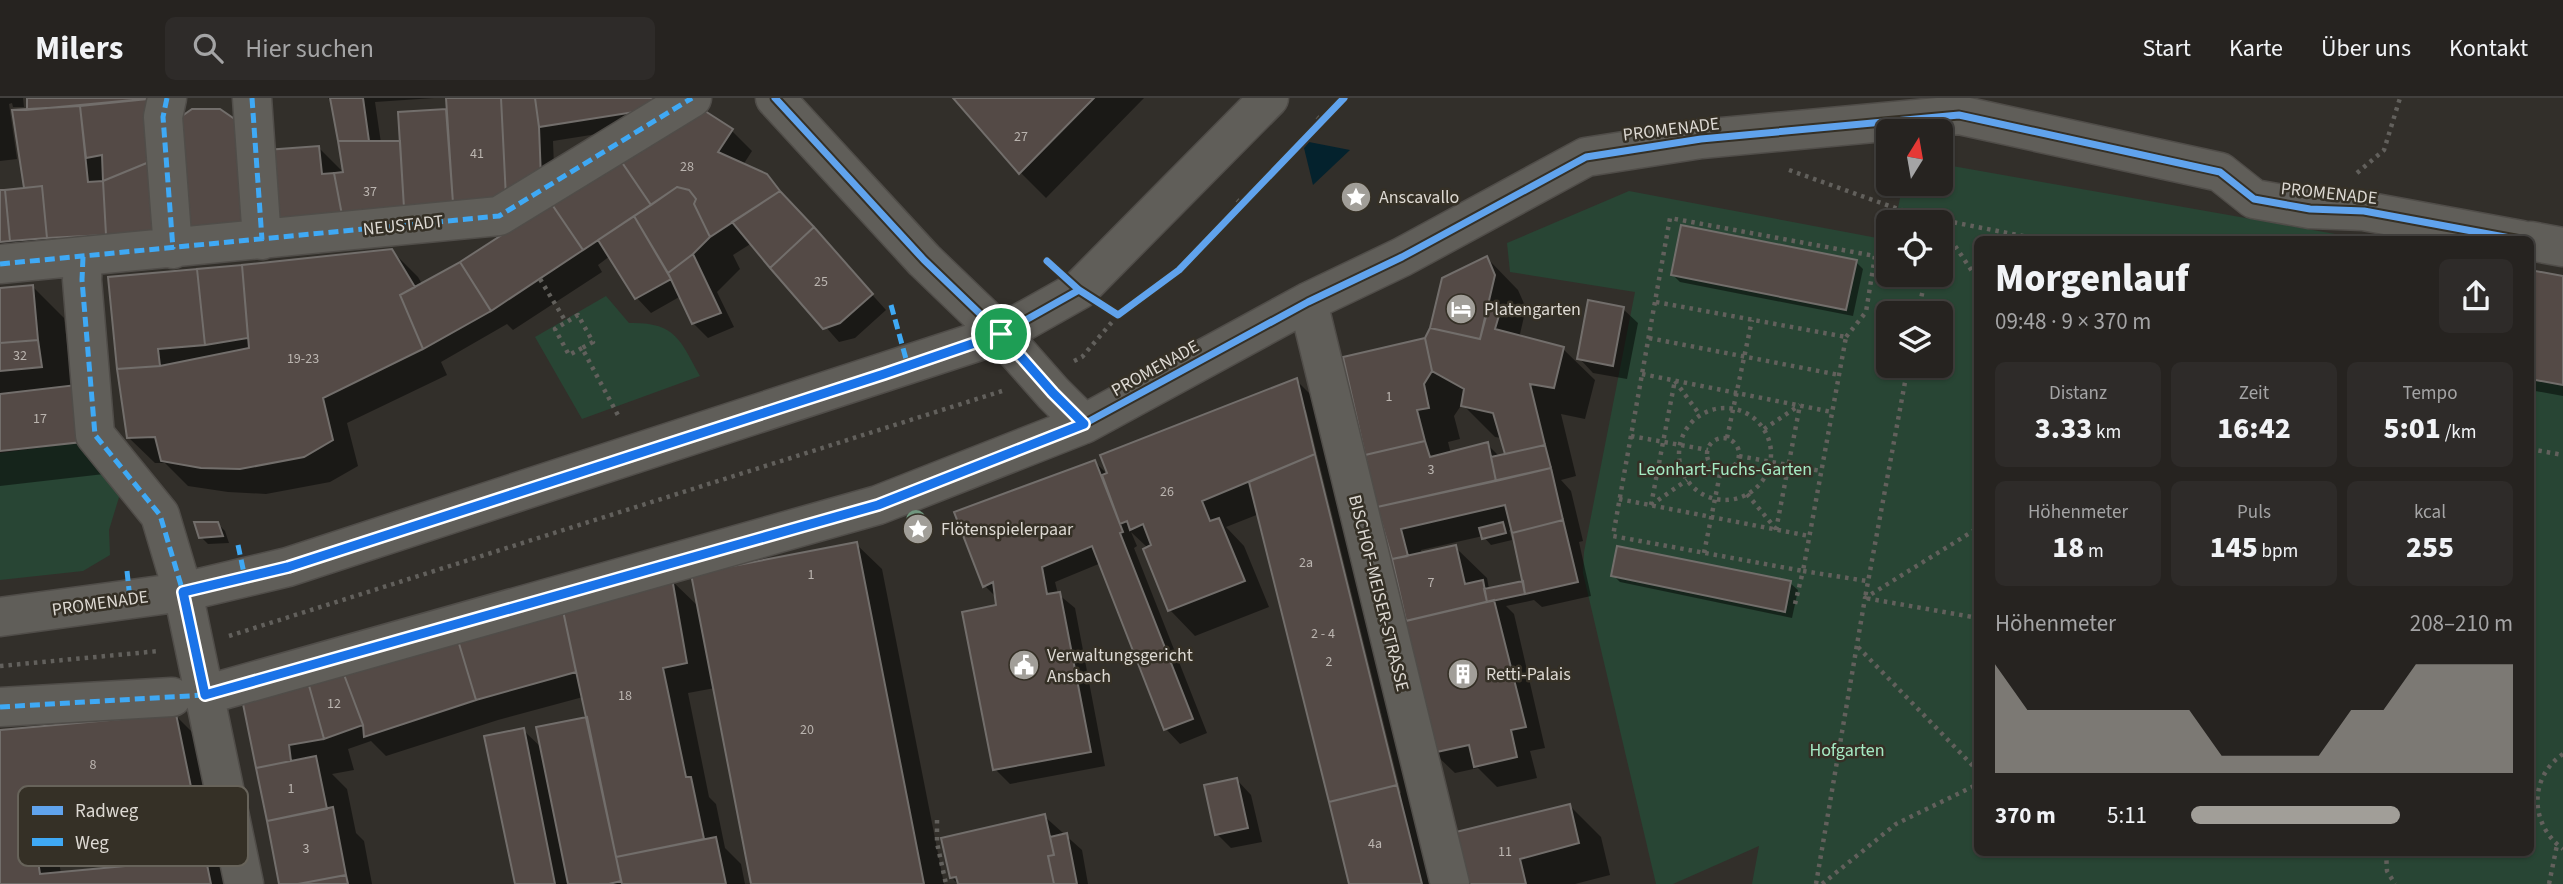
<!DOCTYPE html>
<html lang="de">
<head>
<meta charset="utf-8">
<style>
  body { margin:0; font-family:"Source Sans 3",sans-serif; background:#2e2b29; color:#f1f3f6; height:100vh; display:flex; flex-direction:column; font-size:26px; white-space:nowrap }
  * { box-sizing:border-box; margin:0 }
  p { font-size:23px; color:#a4a4a5 }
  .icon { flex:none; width:38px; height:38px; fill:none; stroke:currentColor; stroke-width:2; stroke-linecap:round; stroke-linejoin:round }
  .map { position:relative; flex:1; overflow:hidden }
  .details { position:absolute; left:1974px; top:138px; width:560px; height:620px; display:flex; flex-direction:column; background:#262320; border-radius:10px; box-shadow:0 2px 5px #0004,0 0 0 2px #42403e }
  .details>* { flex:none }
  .needle { width:46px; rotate:11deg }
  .buttons { position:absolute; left:1876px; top:21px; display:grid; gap:14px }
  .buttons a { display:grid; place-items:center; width:77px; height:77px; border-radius:10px; background:#262320; box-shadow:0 2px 5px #0004,0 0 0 2px #42403e; font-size:35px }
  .pin { position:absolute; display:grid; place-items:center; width:60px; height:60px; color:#fff; margin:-30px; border:4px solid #fff; border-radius:50%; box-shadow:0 2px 7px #0007 }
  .round { display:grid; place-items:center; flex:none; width:74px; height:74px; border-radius:10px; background:#2e2b29 }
  .headline { display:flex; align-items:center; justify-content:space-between; height:119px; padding:0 21px }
  h1 { font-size:38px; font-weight:800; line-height:52px }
  .figures { display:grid; grid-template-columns:repeat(3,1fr); gap:10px; height:119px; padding:7px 21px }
  .figures div { display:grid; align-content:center; border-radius:10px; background:#2e2b29; text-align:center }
  .figures b { font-size:30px; font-weight:800 }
  .figures small { font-size:19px; font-weight:400 }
  .figures p { font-size:19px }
  .chart { height:196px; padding:14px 21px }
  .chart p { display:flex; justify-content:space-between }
  .chart svg { width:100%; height:126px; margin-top:7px; fill:#a19e98; opacity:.7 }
  ul { padding:0 21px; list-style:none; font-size:23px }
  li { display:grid; grid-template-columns:112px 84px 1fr; align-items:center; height:52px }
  li i { height:18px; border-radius:9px; background:#a19e98 }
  header { display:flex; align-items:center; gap:42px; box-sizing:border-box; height:98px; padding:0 35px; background:#262320; border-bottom:2px solid #42403e }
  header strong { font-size:33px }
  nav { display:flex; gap:38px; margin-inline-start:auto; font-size:24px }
  .search { width:490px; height:63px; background:#2e2b29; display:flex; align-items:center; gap:18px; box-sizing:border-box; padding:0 24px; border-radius:10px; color:#a4a4a5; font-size:26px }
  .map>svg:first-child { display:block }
  .green { fill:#284534; fill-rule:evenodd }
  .water { fill:#04222d }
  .shadow { fill:#0007; fill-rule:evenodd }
  .building { fill:#544a46; stroke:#726e6b; stroke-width:2; fill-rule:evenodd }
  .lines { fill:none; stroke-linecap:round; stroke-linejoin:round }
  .minor-casing { stroke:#504d49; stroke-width:41 }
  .path { stroke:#62605c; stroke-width:4.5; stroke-dasharray:3.5 5; stroke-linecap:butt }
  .minor { stroke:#605e59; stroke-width:38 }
  .quiet { stroke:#3fa9f5; stroke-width:5; stroke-dasharray:10 5; stroke-linecap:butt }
  .cycleway-casing { stroke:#353026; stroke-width:11 }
  .cycleway { stroke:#60a3ed; stroke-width:7 }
  .tree { fill:#71967e }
  .route-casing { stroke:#fff; stroke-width:14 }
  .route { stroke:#1a73e8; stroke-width:9 }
  .labels { text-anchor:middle; stroke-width:5; stroke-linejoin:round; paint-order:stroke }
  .number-label { font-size:14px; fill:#bbb5b0 }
  .street-label { font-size:18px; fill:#ddd9d3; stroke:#353026 }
  .poi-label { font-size:18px; fill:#ddd9d3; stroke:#353026; text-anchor:start }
  .park-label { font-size:18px; fill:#a5eac3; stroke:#353026 }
  .key { fill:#353026; stroke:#67635a; stroke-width:2 }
  .key-label { font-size:19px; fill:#ddd9d3 }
</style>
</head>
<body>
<header>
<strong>Milers</strong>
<div class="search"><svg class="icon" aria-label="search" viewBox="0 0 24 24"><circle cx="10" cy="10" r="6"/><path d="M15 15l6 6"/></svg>Hier suchen</div>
<nav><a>Start</a><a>Karte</a><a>Über uns</a><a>Kontakt</a></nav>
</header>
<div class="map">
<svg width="2563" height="786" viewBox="0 0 2563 786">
  <rect width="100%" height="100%" fill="#322f2a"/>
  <path class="green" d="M1941,66L2369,142H1978V754H2530L2531,281L2563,287V786H1752L1759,748L1673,786H1656L1583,475L1584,454L1635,194L1510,174L1507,145L1629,93L1888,142V177H1941V124H1895L1903,86H1941ZM1888,215H1941V268H1888Z
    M606,198L629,225C676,224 680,242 700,278L582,321L535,239Z
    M82,344L120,396L109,432L110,457L83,473L0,482V355Z"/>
  <path class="water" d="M1309,44L1350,52L1313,87L1304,50Z"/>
  <path class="shadow" d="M0,0H23L24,9H13L12,5L9,6L17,61L0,63Z
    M28,0H173L177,146L0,178V94L26,91Z
    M328,0H434L375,4L381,45H402L446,12L450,17L449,0H671L673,24L553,43L555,95L526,111L270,85L258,72L319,50L345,76L332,4Z
    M956,0H1144L1046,100L1021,75Z
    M731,32L752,53L743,67L766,78L787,99L798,115L886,212L855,240L839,244L752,145L733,157L740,171L717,194L734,229L708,240L693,225L681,198L651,215L637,200L610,158L598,167L602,174L513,232L507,226L441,264L447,277L347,325L358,368L330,384L266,396L228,394L188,388L165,365H155L129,340L110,181L392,153L418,179L422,186Z
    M1487,160L1518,192L1526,210L1520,236L1525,241L1563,251L1595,282L1585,321L1561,316L1576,378L1561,382L1571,393L1583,443L1579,444L1591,498L1542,509L1534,502L1506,508L1514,516L1545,650L1530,653L1537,680L1497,689L1478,670L1455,675L1434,655L1409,524L1394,460L1426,242ZM1462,306L1495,339L1502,340L1507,358L1500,359L1487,346L1451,356L1448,344L1460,341L1454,318ZM1513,431L1525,484L1489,491L1487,480L1455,449L1422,456L1421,452L1483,438L1491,447L1512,442L1509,432Z
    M1856,164L1863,171L1853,218L1680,184L1673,177Z
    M2530,174L2563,180V298L2530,292Z
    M33,189L64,220L72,289L113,375L0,388V191Z
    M1623,211L1638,225L1627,281L1593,275L1579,260Z
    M1296,282L1322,308L1437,786H1351L1259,416L1226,429L1244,448L1269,509L1195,538L1170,512L1148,450L1131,434L1137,448L1134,450L1207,635L1180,646L1166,631L1101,465L1055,484L1058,496L1075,510L1105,668L1010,686L995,671L998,509L997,500L985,488L1095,364L1111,380ZM1303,312H1306L1401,695L1398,696Z
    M217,425L225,433L229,445L208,446L201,439Z
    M856,446L882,471L944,786H753L715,590L688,595L709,699L716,706L725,750L741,766L745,786H516L523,632L543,651L588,621L583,599L498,622L386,658L371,643L348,651L354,672L332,676L347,691L356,735L364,743L372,786H281L245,608L671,482L699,509Z
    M1613,477L1790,485L1798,492L1792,520L1620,484Z
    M176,618L201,643L231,786H0V633ZM140,728L148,767L61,776L55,737Z
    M1237,682L1251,697L1262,744L1231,750L1217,736Z
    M1570,708L1601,739L1610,777L1575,786H1471Z
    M1044,718L1082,752L1088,786H958L951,779Z"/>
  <path class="building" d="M27,0H154L27,12Z
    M330,0H363L369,43H338Z
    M446,0H501L506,100L453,105Z
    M501,0H535L539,29L541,80L506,100Z
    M535,0H659L660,10L539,29Z
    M953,0H1094L1019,76Z
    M148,1L154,62L103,83L102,57L86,60L80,8Z
    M80,8L88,84L103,83L106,137L47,140L42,88L24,90L12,12Z
    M192,11H220L239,24L250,126L178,133L175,23Z
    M446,11L453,105L404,110L398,14Z
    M705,13L733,31L718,54L767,76L780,93L710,139L694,106L696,101L689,92L677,89L651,107L619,60Z
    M338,43H400L404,110L342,117L334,75L343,74Z
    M319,48L322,76L334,75L342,117L271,124L266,52Z
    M619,60L651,107L583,152L551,105Z
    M154,62L163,132L106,137L103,83Z
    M42,88L47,140L10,143L5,92Z
    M677,89L689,92L696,101L694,106L710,139L693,156L668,175L634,118Z
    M0,92H5L10,143L0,144Z
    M780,93L814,129L770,170L732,124Z
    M551,105L583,152L491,213L460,164Z
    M634,118L671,181L635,201L598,142Z
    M1681,127L1857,162L1846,212L1671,177Z
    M814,129L873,196L840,225L823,231L770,170Z
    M392,151L415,189L400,197L423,251L323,300L333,342L304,359L240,371L201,370L161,363L155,339L127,340L117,271L160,268L249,250L242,167Z
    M693,156L721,215L692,226L668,175Z
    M1487,158L1495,177L1480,241L1430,230L1442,180Z
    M460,164L491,213L423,251L400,197Z
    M242,167L248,240L205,247L197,171Z
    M197,171L205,247L158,251L160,268L117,271L108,179Z
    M2530,172L2563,178V287L2530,281Z
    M33,187L38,242L0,245V190Z
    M1588,202L1624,209L1613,268L1577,261Z
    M1488,211L1500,214L1495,231L1564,249L1554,290L1530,286L1545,347L1505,356L1493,315L1461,308L1464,291L1432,273L1425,240L1430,230L1480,241Z
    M1425,240L1432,273L1424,286L1429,310L1417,312L1425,343L1365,357L1343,259Z
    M38,242L42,269L0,273V245Z
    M1297,280L1315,356L1202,403L1210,423L1219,420L1245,483L1168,513L1143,451L1151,447L1143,426L1130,432L1127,423L1120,426L1102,377L1107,375L1100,357Z
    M76,287L82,344L0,353V296Z
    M1425,343L1430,359L1488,344L1496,383L1377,409L1365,357Z
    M1545,347L1551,370L1496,383L1491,359Z
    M1315,356L1397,687L1329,704L1249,384Z
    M1095,362L1123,434L1120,435L1193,621L1164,632L1092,448L1042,469L1047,496L1060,494L1091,654L993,672L962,514L996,507L993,484L983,489L954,414Z
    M1551,370L1563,422L1512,435L1505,407L1401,431L1408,458L1392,461L1377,409Z
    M1563,422L1578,484L1525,496L1512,435Z
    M194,424H218L223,438L199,440Z
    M1503,424L1506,435L1482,441L1479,430Z
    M857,444L924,786H751L691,476Z
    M1456,447L1465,486L1483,482L1487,504L1406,523L1392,461Z
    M1617,448L1791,483L1785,514L1611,478Z
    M672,480L687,565L663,570L686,679H691L704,741L616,759L562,508Z
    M1523,483L1525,496L1487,504L1484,491Z
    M1494,502L1526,629L1511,632L1517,659L1474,669L1469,647L1432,655L1401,524Z
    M562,508L576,574L476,602L457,539Z
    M457,539L476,602L364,639L363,627L343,574Z
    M343,574L363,627L324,641L308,584Z
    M308,584L324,641L289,647L291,663L256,670L243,606Z
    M176,616L211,786H0V632ZM133,701L146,766L40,776L30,711Z
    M587,619L621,783L609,786H568L536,629Z
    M524,630L555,786H515L484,638Z
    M316,658L327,711L267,723L256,670Z
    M1237,680L1248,730L1215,737L1204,687Z
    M1397,687L1422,786H1349L1329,704Z
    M1570,706L1579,745L1520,761L1526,786H1469L1456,734Z
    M333,709L346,777L298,786H279L267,723Z
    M1045,716L1054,757L1048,758L1054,786H958L956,779L950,780L941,740Z
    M1067,735L1077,786H1054L1048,758L1054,757L1050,739Z
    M716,739L726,786H622L616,759Z
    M346,777L348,786H298Z"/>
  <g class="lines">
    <g class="minor-casing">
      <path id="minor" d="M167,0L163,19L173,151
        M252,0L262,142
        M775,0L924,162L1001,236L1053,295L1084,326L1308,204L1402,159L1586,59L1701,41L1959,17L2220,74L2254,101L2310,111L2364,113L2521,142
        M2530,143L2563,149
        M83,159L82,182L95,337L160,417L183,494L244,786
        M0,166L499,118L692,0
        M1308,204L1450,786
        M0,519L183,494L288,469L1001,236L1079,192L1269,0
        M205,597L878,407L1084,326
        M0,609L172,599"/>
    </g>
    <path class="path" d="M1317,19L1322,23
      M1789,72L1898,111L1936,121L1939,124
      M2357,75L2384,52L2400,0
      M1237,102L1242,106
      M1937,121L2043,142
      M1941,127L1978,182
      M540,181L566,224
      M1656,204L1846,239L1803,473L1613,438L1670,120L1875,158L1866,214L1846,239
      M1918,215L1926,177
      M1649,240L1839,277
      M582,250L569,257L555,231L578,217L593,244L582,250L620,321
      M1074,263L1082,259L1118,217
      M1908,268L1865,500L1978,520
      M1642,276L1832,314
      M1675,283L1700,317
      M1679 356a46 46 0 1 1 92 0a46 46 0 1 1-92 0Z
      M1764,331L1800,307
      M1631,338L1708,352
      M1727,340L1752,222
      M1707 356a16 16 0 1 1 32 0a16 16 0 1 1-32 0Z
      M2530,351L2563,357
      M1739,358L1821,373
      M1747,396L1776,431
      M1619,401L1809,438
      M1651,407L1675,282
      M1651,407L1687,382
      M1776,432L1800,307
      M1704,455L1721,371
      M1795,506L1803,473L1867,483
      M229,538L1002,293
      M1858,549L1978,673
      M0,568L159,553
      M2563,656C2528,680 2530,727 2563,751
      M937,722V745L946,786
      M2386,754L2387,773L2395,786
      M1816,786L1865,500L1978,430
      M1822,786L1896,726L1978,686
      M2549,786L2557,747"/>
    <use href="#minor" class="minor"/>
    <path class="quiet" d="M167,0L163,19L173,151
      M252,0L262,142
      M83,159L82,182L95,337L160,417L183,494
      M0,166L499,118L692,0
      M891,207L908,268
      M238,447L245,480
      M127,473L130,501
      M0,609L205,597L878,407L1084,326"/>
    <g class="cycleway-casing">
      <path id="cycleway" d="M775,0L924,162L1001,236L1053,295L1084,326L1308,204L1402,159L1586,59L1701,41L1959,17L2220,74L2254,101L2310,111L2364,113L2521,142
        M1047,163L1079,192L1118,217L1179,172L1344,0
        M1001,236L1079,192"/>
    </g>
    <use href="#cycleway" class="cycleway"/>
  </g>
  <circle class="tree" cx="916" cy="422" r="10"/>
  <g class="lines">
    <g class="route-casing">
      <path id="route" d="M1001,236L1053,295L1084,326L878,407L205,597L183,494L288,469L884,276Z"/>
    </g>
    <use href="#route" class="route"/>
  </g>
  <defs>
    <g id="sight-disc" transform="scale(1.575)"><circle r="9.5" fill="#a19e98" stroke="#353026"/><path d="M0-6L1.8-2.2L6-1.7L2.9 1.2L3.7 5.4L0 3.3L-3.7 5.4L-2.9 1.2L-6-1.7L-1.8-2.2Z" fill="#fff"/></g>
    <g id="hotel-disc" transform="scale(1.575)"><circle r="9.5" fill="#a19e98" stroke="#353026"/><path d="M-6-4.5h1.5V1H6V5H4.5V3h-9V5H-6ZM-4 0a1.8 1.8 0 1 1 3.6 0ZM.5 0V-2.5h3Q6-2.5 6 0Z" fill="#fff"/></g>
    <g id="civic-disc" transform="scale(1.575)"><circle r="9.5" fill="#a19e98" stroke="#353026"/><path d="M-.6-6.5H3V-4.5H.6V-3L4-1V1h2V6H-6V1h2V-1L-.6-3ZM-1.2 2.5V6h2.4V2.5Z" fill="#fff"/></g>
    <g id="building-disc" transform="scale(1.575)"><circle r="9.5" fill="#a19e98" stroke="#353026"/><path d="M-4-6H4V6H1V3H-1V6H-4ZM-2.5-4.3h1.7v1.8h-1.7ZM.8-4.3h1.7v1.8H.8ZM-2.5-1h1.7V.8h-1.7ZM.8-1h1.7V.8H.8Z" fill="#fff"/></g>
  </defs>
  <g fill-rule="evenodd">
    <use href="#sight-disc" x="1356" y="99"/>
    <use href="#hotel-disc" x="1461" y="211"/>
    <use href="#sight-disc" x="918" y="431"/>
    <use href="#civic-disc" x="1024" y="567"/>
    <use href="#building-disc" x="1463" y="576"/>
  </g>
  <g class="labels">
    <g class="number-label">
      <text x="1021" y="43">27</text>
      <text x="477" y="60">41</text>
      <text x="687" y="73">28</text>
      <text x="370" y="98">37</text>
      <text x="821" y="188">25</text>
      <text x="20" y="262">32</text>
      <text x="303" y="265">19-23</text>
      <text x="1389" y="303">1</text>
      <text x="40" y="325">17</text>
      <text x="1431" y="376">3</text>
      <text x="1167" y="398">26</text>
      <text x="1306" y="469">2a</text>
      <text x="811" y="481">1</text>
      <text x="1431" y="489">7</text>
      <text x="1323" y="540">2 - 4</text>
      <text x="1329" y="568">2</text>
      <text x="625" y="602">18</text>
      <text x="334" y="610">12</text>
      <text x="807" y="636">20</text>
      <text x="93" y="671">8</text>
      <text x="291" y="695">1</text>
      <text x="1375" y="750">4a</text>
      <text x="306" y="755">3</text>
      <text x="1505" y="758">11</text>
    </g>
    <g class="street-label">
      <text transform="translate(1671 31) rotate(-7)" y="6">PROMENADE</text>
      <text transform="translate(2329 95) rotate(6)" y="6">PROMENADE</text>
      <text transform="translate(403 127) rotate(-6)" y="6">NEUSTADT</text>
      <text transform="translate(1155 270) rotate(-29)" y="6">PROMENADE</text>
      <text transform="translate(1379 495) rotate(76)" y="6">BISCHOF-MEISER-STRASSE</text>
      <text transform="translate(100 505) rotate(-8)" y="6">PROMENADE</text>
    </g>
    <g class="poi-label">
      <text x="1379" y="105">Anscavallo</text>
      <text x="1484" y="217">Platengarten</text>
      <text x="941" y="437">Flötenspielerpaar</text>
      <text x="1047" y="563">Verwaltungsgericht<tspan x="1047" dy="21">Ansbach</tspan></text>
      <text x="1486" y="582">Retti-Palais</text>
    </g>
    <g class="park-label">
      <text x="1725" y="377">Leonhart-Fuchs-Garten</text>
      <text x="1847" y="658">Hofgarten</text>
    </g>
  </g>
  <rect x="18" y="688" width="230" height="80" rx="10" class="key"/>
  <rect x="32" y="708" width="31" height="9" fill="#60a3ed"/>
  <rect x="32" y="740" width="31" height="8" fill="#3fa9f5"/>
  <g class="key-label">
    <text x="75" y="719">Radweg</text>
    <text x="75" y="751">Weg</text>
  </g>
</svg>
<div class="buttons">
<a><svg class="needle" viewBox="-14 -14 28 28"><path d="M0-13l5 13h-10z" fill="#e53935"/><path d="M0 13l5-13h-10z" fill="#a4a4a5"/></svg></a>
<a><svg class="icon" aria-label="locate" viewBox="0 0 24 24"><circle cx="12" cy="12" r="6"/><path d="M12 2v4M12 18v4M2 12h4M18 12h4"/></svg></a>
<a><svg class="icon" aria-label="layers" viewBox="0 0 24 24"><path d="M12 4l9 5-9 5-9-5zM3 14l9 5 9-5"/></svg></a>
</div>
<div class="pin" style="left:1001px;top:236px;background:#1e9e55"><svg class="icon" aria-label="arrive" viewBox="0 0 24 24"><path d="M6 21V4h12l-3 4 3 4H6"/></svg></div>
<section class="details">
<div class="headline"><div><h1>Morgenlauf</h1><p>09:48 · 9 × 370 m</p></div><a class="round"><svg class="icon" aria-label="share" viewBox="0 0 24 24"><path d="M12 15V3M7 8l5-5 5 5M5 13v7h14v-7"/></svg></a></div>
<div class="figures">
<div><p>Distanz</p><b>3.33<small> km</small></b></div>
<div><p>Zeit</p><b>16:42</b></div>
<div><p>Tempo</p><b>5:01<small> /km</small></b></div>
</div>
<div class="figures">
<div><p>Höhenmeter</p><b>18<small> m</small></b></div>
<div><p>Puls</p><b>145<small> bpm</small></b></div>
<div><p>kcal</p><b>255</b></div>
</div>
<div class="chart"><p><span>Höhenmeter</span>208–210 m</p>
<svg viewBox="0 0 160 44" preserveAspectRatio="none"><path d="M0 44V6L10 22L20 22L30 22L40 22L50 22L60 22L70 38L80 38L90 38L100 38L110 22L120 22L130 6L140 6L150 6L160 6V44z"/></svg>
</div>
<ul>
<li><b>370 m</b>5:11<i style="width:65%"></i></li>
</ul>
</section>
</div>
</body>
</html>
